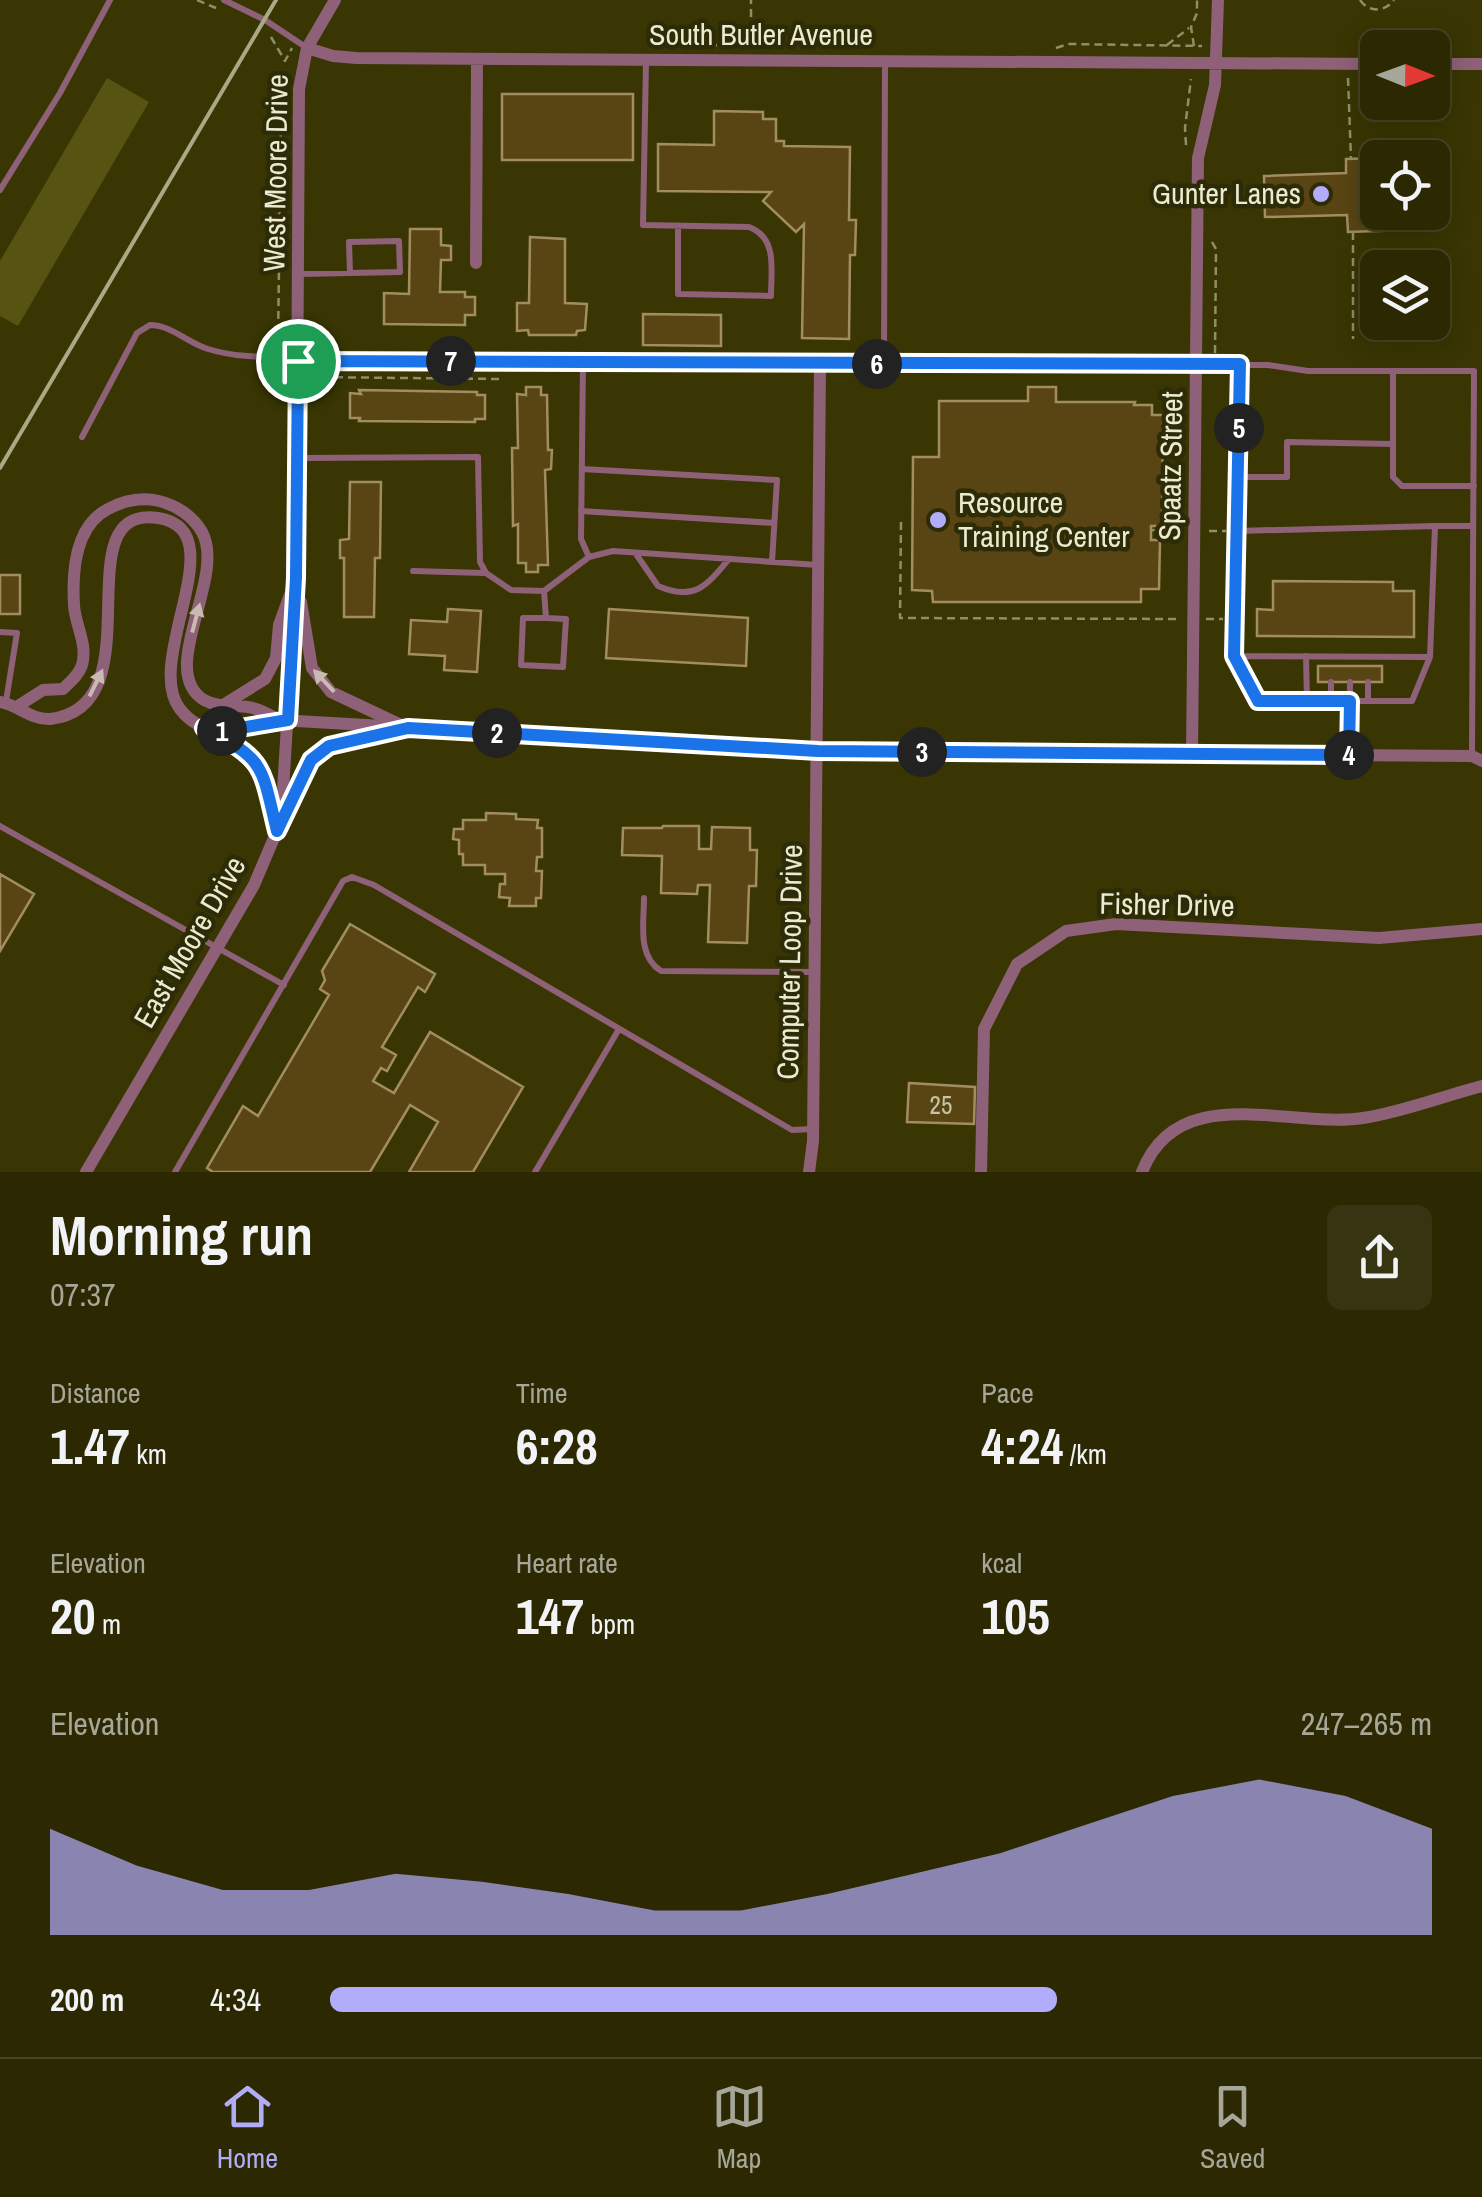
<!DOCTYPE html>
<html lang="en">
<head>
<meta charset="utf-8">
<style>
  body { margin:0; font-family:"Archivo Narrow",sans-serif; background:#373411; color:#f1f3f6; height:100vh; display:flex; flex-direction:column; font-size:38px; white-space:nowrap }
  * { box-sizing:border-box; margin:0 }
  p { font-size:32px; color:#a6a699 }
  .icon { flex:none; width:55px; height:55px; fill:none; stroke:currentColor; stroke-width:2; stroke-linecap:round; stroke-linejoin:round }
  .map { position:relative; height:1172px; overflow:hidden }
  .side { display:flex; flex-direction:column; background:#2b2802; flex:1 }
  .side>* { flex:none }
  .needle { width:65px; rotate:91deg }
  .buttons { position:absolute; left:1360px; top:30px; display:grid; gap:20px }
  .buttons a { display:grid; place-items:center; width:90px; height:90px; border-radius:15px; background:#2b2802; box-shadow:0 5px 25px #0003,0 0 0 2px #474424; font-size:50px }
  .pin { position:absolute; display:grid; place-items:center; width:85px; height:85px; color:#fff; margin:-42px; border:5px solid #fff; border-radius:50%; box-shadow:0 2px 10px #0007 }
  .km { position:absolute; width:50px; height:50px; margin:-25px; border-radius:50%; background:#222; color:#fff; font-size:28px; line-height:50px; text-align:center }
  .round { display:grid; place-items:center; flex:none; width:105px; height:105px; border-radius:15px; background:#373411 }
  .headline { display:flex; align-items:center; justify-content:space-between; height:170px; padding:0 50px }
  h1 { font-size:55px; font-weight:700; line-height:75px }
  .metrics { display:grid; grid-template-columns:repeat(3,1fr); gap:15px; height:170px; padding:10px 50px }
  .metrics div { display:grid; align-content:center }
  .metrics b { font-size:50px; font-weight:700 }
  .metrics small { font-size:28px; font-weight:400 }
  .metrics p { font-size:28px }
  .chart { height:280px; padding:20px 50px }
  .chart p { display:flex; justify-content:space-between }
  .chart svg { width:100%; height:180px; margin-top:10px; fill:#b1adfa; opacity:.7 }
  ul { padding:0 50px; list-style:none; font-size:32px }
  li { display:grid; grid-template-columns:160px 120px 1fr; align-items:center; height:75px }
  li i { height:25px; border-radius:12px; background:#b1adfa }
  .dock { display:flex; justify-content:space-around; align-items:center; height:140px; border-top:2px solid #474424; background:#2b2802; font-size:28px; color:#a6a699 }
  .dock a { display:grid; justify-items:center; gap:5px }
  .dock .selected { color:#b1adfa }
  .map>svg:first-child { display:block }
  .green { fill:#575312 }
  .building { fill:#594514; stroke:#a28d5f; stroke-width:2.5 }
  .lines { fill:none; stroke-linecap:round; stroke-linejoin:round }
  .path { stroke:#8f8e67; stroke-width:2.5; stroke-dasharray:8 5; stroke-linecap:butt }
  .lane { stroke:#8e6179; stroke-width:6 }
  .street { stroke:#8e6179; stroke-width:12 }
  .rail { stroke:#aaa985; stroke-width:4 }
  .oneway { fill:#cabbb2 }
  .route-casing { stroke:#fff; stroke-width:20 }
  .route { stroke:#1a73e8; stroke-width:12 }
  .poi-dot { fill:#b1adfa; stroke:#2e2c07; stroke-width:4 }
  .labels { text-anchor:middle; stroke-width:9; stroke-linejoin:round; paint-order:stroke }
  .number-label { font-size:25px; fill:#c6c2a2 }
  .street-label { font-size:30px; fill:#ebebd1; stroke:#2e2c07 }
  .poi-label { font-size:30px; fill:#ebebd1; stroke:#2e2c07; text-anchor:end }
</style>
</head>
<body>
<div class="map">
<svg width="1482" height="1172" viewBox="0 0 1482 1172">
  <rect width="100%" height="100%" fill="#393603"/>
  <path class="green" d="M107,78L149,102L18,326L0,316V261Z"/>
  <path class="building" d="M502,94H633V160H502Z
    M714,111L763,112V119H776V141H784V146L850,147L849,220H856L855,255H850L849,339L802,338L804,224L796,232L763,201L771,192L658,191V144L714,145Z
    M1378,158V212H1406L1407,230L1348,232L1347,215L1265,217L1264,176L1346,173V159Z
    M410,229H441V245L451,246V260H441L440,292H465V297H475V315H465V325L384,324V293L409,294Z
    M530,237L565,239V303L587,304L585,330L577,331L576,335H529L528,330L517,331V303H529Z
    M643,314L721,315V346L643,345Z
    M526,387H541V395H547L548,450H552L551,469L545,470L548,565H538V572H526V563H518V524L513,526L512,448H518L517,394L526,395Z
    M1028,387H1056V402H1135L1134,405H1152V415H1163L1162,526H1151V540H1160L1159,589H1141V602H933L932,591L912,590L913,457H939V401H1028Z
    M359,390L477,392V395H485V419H475V422L359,421L360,418H350V393L361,394Z
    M350,482H381L380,558H375L374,617H344V558H340V540L349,539Z
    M0,575H20V614H0Z
    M1273,581L1393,582V591H1414V637L1257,636V609L1273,610Z
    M448,609L481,611L477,672L444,670L445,656L409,654L411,620L447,622Z
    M609,609L748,618L746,666L606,658Z
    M1318,666H1382V682H1318Z
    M486,813L516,814V819L538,820L537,828H542V857H537L536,871H542L541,898H536V906H509L510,898L499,897L500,884H505V874H485V865H463V854H459V840L453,839L454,829H463V820H486Z
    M663,826H699V849H711L712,827L750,828V850H757L756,886H749L747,943L708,942L710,885H698L697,894L661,893L662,856L622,855L623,828H662Z
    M0,874L34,894L0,951Z
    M350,924L435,974L425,992L418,987L382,1047L396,1055L387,1071L381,1068L373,1081L394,1093L430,1032L523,1087L473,1172H409L438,1122L410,1105L370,1172H213L207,1168L243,1106L258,1116L329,995L320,989L325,980L322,971Z
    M909,1083L975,1087L974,1124L907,1122Z"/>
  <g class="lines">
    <path class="path" d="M197,0L216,8
      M1360,0C1369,13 1385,12 1394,0
      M271,37L285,61L292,48
      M751,43V0
      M696,45L813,46
      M1167,45L1189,28
      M1194,46L1191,27L1197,13V0
      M1056,48L1068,44L1202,46
      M1348,78L1351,159
      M1186,145L1185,128L1191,79
      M1353,232V339
      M1212,242L1216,249L1215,353
      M278,345L281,105L287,74
      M309,377L503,379
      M901,522L900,618L1178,619
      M1151,530L1181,531
      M1209,531H1226
      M1206,619H1223"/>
    <path class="lane" d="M224,0L265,20L307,48
      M646,61L643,225L749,227C778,238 771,270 771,296L678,294V226
      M0,190L60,93L110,0
      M299,274L400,272L399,241L349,242L350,273
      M583,362L581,539L589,557
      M884,364L885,62
      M1197,365H1268L1308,371H1474L1472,755
      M1240,365L1238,477H1287V442L1393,444
      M1393,371V477L1402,486H1474
      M82,437L137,333L150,325C171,325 188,343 208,349C237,358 267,357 296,357
      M298,458L478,457L480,562L486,573L511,590L544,591L589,557L613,551L818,565
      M582,469L777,480L772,562
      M1238,477L1234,656L1258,701H1412L1430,657L1435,526H1473
      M581,511L774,523
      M1237,531L1435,526
      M636,554L658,586C695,602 707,585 729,559
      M413,571L485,573
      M544,591L546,618H523L521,665L563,667L566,619L546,618
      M0,632L17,633L6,701
      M1234,656L1430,657
      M1306,656L1307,701
      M1368,682V701
      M1331,701V682
      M1349,754L1350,682
      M0,826L284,985
      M644,898C644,924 637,956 661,971L815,972
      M175,1172L343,881L352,877L374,885L792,1130L812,1129
      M535,1172L619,1029"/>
    <path class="street" d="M307,48L333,56L356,58L1378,64
      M1432,64H1482
      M476,263L477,59
      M298,361L1197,365
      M301,602L312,668L331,692L401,725
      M0,702C18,705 31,720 50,719C159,707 60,504 158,518C237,530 142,660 180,709C190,722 203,729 219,731C238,732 260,723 279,720L818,751L1472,756L1482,761
      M223,705L265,679L276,658L279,625L292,589
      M18,706L43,690L63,689C70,682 79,675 82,665C88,644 75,625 74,605C72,571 75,526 108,509C125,500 141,497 159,501C176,505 193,516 202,532C227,578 156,670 204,700C220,709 240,703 256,709C264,711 271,716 277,719
      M211,732C263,759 262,769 275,824
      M1192,755L1198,158L1215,85L1218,0
      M284,815C317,742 318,749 394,731
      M86,1172L254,885L277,831L282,807L296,577L299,89L307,48L335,0
      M809,1172L813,1141L820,364
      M981,1172L984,1029L1017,964L1066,931L1116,924L1379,938L1482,929
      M1142,1172C1178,1079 1290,1129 1363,1118C1403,1112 1443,1096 1482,1086"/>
    <path class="rail" d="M0,468L276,0"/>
  </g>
  <defs><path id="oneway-solid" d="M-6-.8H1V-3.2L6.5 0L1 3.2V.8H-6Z" transform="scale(2.5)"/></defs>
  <g class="oneway">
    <use href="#oneway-solid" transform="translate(196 618) rotate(-75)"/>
    <use href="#oneway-solid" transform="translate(324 681) rotate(-133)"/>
    <use href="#oneway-solid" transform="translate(96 683) rotate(-64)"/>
  </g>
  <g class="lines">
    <g class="route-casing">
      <path id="route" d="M298,361L1240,364L1234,656L1258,701H1350L1349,755L818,751L408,728L329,746L311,760L277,831C261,765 266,760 204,728L222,731L288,720L296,578Z"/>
    </g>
    <use href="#route" class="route"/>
  </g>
  <g class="poi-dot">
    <circle cx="1321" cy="194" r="10"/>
    <circle cx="938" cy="520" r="10"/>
  </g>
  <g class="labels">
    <g class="number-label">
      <text x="941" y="1114">25</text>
    </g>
    <g class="street-label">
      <text x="761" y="45">South Butler Avenue</text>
      <text transform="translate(276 173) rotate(-89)" y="10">West Moore Drive</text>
      <text transform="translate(1171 466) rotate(-89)" y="10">Spaatz Street</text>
      <text transform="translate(1167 905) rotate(1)" y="10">Fisher Drive</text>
      <text transform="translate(190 942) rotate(-60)" y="10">East Moore Drive</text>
      <text transform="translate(790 962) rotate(-89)" y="10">Computer Loop Drive</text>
    </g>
    <g class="poi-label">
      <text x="1301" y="204">Gunter Lanes</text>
      <text x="958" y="513" text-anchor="start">Resource<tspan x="958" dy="34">Training Center</tspan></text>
    </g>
  </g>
</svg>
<div class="buttons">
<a><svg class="needle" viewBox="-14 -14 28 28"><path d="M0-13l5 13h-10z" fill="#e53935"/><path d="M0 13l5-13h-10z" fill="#a6a699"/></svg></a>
<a><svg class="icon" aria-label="locate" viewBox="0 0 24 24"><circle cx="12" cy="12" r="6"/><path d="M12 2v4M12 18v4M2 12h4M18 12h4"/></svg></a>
<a><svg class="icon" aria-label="layers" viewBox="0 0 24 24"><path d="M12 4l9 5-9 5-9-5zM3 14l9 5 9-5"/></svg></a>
</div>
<div class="pin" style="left:298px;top:361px;background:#1e9e55"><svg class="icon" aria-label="arrive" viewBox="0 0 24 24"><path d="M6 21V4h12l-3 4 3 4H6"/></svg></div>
<b class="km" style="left:222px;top:731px">1</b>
<b class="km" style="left:497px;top:733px">2</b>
<b class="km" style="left:922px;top:752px">3</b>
<b class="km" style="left:1349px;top:755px">4</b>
<b class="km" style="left:1239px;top:428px">5</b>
<b class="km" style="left:877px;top:364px">6</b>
<b class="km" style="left:451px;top:361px">7</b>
</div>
<section class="side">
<div class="headline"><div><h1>Morning run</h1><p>07:37</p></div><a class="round"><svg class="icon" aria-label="share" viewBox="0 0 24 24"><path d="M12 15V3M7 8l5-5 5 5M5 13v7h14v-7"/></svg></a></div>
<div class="metrics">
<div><p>Distance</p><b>1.47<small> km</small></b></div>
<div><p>Time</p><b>6:28</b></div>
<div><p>Pace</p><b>4:24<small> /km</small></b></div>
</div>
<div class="metrics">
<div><p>Elevation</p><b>20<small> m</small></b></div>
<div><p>Heart rate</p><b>147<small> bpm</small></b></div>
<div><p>kcal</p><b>105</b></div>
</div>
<div class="chart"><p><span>Elevation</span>247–265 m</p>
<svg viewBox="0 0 160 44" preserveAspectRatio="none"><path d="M0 44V18L10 27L20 33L30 33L40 29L50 31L60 34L70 38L80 38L90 34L100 29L110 24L120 17L130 10L140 6L150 10L160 18V44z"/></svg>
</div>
<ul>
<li><b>200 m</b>4:34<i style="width:66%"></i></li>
</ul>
</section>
<nav class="dock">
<a class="selected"><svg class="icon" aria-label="home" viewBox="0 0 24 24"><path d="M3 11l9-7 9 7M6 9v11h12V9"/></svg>Home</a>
<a><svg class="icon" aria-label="map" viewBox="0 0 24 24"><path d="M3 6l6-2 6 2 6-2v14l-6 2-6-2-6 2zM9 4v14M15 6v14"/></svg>Map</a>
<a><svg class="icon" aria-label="saved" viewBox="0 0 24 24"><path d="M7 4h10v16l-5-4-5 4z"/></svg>Saved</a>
</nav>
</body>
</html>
